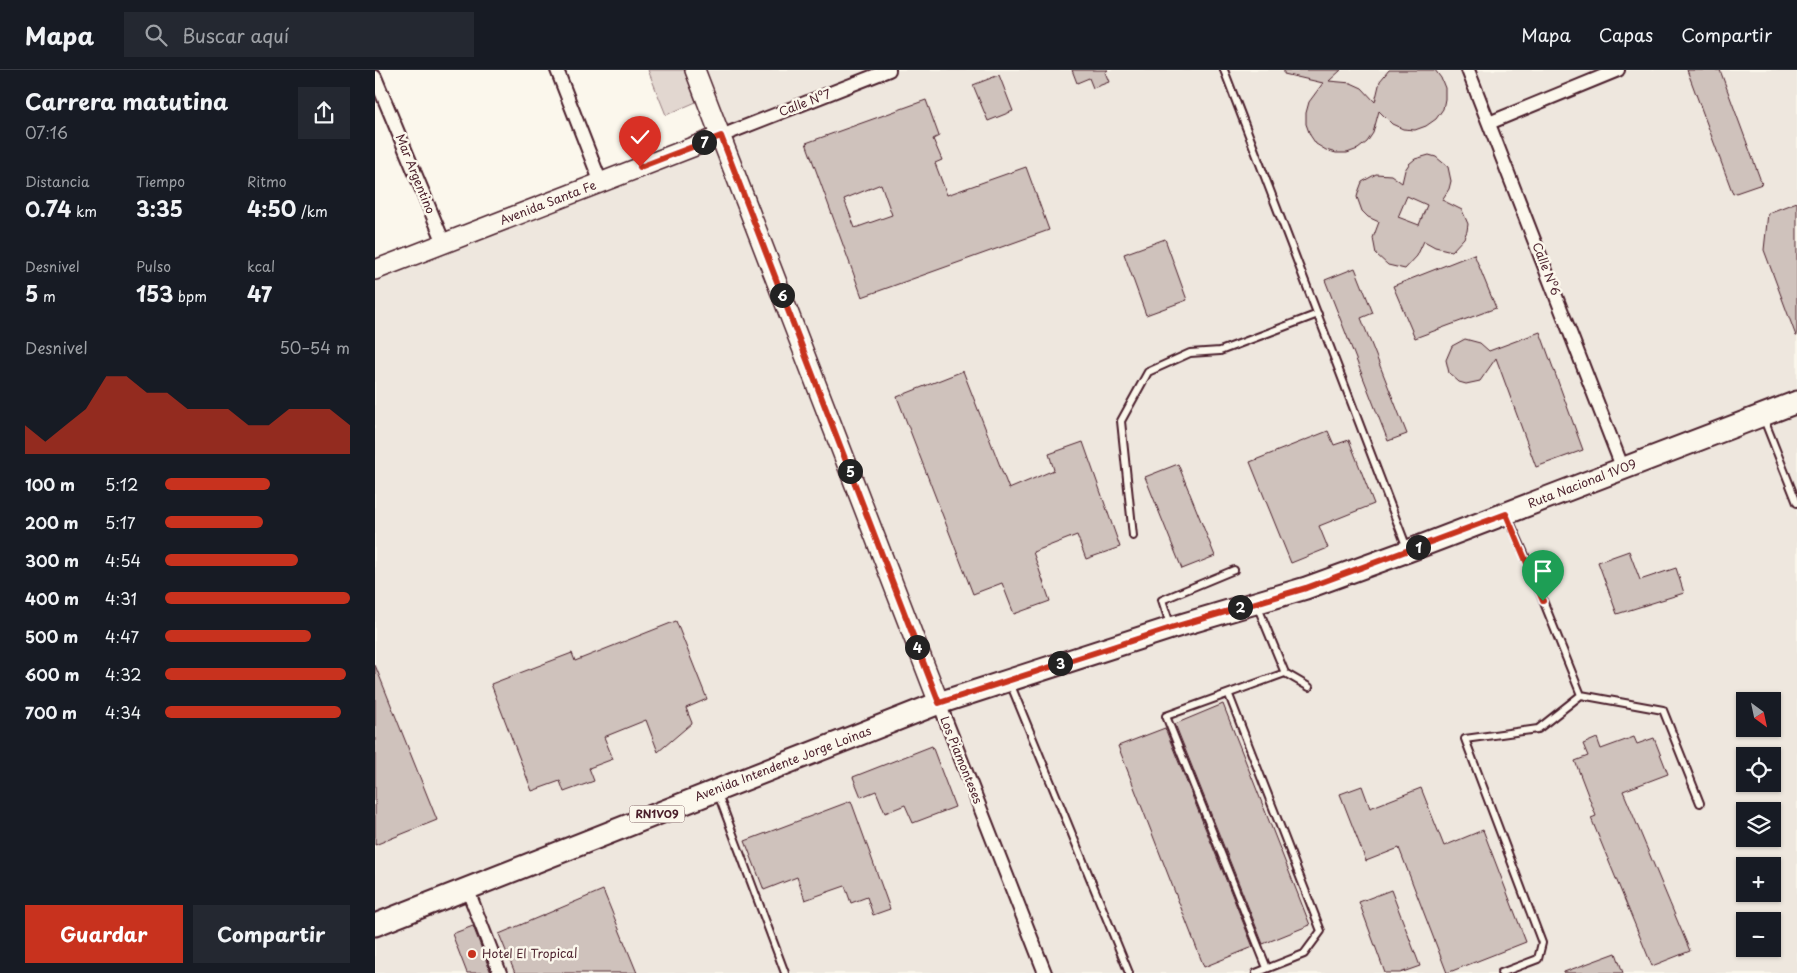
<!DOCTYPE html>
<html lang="es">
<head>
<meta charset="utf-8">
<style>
  body { margin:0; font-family:"Playpen Sans",sans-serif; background:#242831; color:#f1f3f6; height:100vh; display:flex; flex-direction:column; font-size:19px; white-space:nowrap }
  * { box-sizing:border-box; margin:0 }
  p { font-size:16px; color:#9ea1a6 }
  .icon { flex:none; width:28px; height:28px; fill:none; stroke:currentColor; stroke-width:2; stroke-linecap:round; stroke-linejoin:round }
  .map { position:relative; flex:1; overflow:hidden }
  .details { display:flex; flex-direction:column; background:#171b24; width:375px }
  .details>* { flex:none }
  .needle { width:32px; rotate:147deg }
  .fabs { position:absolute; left:1361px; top:622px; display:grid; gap:10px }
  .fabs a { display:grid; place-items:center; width:45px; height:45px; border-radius:0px; background:#171b24; box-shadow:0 1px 4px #0004; font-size:25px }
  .pin { position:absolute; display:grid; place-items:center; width:42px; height:42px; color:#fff; margin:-51px -21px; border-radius:50% 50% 50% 0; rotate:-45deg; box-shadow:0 0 5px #0007 }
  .pin .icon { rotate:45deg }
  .km { position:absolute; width:25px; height:25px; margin:-12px; border-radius:50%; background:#222; color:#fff; font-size:14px; line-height:25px; text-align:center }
  .round { display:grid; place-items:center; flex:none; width:52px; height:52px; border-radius:0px; background:#242831 }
  .summary { display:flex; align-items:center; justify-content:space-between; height:85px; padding:0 25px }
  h1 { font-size:22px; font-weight:700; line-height:38px }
  .stats { display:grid; grid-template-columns:repeat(3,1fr); gap:8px; height:85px; padding:5px 25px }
  .stats div { display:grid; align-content:center }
  .stats b { font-size:21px; font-weight:700 }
  .stats small { font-size:14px; font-weight:400 }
  .stats p { font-size:14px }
  .chart { height:140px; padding:10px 25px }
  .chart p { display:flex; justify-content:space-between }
  .chart svg { width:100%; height:90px; margin-top:5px; fill:#c8321e; opacity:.7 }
  .cta { display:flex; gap:10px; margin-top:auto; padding:10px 25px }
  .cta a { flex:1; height:58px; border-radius:0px; background:#c8321e; color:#fff; font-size:20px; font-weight:700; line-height:58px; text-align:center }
  .cta a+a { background:#242831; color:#f1f3f6 }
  ul { padding:0 25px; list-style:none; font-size:16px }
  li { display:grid; grid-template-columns:80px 60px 1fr; align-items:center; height:38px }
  li i { height:12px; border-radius:6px; background:#c8321e }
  header { display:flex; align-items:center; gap:30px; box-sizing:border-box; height:70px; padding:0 25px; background:#171b24; border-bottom:1px solid #363941 }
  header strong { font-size:24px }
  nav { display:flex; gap:28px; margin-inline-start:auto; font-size:18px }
  .search { width:350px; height:45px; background:#242831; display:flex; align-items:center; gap:12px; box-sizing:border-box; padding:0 18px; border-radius:0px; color:#9ea1a6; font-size:19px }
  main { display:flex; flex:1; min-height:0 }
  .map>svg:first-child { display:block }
  .built { fill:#eee7de; fill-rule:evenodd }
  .green { fill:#e2d7d0; stroke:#967b7e }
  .building { fill:#cfc2bc; stroke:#4a1f2b; fill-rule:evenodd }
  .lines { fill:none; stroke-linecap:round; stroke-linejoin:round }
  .lane-casing { stroke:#4a1f2b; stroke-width:10 }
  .street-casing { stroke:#4a1f2b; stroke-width:16 }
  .secondary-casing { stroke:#4a1f2b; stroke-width:22 }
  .primary-casing { stroke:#4a1f2b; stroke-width:25 }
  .lane { stroke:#fbf7ec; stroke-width:6 }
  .street { stroke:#fbf7ec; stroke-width:12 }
  .secondary { stroke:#fbf7ec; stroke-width:19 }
  .primary { stroke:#fbf7ec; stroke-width:21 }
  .route-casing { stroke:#fff; stroke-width:10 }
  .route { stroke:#c8321e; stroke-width:6 }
  .poi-dot { fill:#c8321e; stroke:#fbf7ec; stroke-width:2 }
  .labels { text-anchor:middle; stroke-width:5; stroke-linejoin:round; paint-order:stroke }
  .shield { fill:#fbf7ec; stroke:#7f6065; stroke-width:1 }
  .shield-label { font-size:11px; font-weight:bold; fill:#4a1f2b }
  .street-label { font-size:12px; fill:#4a1f2b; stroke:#fbf7ec }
  .poi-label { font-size:12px; fill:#4a1f2b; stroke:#fbf7ec; text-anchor:start }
</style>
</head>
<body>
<header>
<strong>Mapa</strong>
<div class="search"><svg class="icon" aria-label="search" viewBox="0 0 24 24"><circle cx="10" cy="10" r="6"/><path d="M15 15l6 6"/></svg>Buscar aquí</div>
<nav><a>Mapa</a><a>Capas</a><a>Compartir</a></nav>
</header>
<main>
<section class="details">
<div class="summary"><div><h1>Carrera matutina</h1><p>07:16</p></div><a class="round"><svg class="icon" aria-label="share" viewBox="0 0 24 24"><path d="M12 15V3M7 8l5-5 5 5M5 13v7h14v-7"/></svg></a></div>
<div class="stats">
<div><p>Distancia</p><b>0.74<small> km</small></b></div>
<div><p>Tiempo</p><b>3:35</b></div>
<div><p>Ritmo</p><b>4:50<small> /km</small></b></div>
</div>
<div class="stats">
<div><p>Desnivel</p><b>5<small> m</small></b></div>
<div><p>Pulso</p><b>153<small> bpm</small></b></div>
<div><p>kcal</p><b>47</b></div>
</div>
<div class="chart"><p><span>Desnivel</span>50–54 m</p>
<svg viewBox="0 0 160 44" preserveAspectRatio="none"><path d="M0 44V30L10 38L20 30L30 22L40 6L50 6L60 14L70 14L80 22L90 22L100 22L110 30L120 30L130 22L140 22L150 22L160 30V44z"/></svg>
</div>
<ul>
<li><b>100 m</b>5:12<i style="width:57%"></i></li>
<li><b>200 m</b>5:17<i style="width:53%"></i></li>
<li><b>300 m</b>4:54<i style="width:72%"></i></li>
<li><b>400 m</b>4:31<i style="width:100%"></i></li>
<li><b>500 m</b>4:47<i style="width:79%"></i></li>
<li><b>600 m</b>4:32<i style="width:98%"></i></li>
<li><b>700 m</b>4:34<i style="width:95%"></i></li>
</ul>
<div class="cta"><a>Guardar</a><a>Compartir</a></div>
</section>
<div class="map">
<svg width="1422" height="903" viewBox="0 0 1422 903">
  <rect width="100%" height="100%" fill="#fbf7ec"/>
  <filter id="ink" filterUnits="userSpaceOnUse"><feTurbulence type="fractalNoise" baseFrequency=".02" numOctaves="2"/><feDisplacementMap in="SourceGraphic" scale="10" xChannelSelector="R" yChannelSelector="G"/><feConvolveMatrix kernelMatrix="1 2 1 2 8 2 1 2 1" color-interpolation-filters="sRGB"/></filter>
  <g filter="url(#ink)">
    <path class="built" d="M320,0H1422V903H0V200L346,66ZM1370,631H1398V659H1370ZM1370,686H1398V714H1370ZM1370,741H1398V769H1370ZM1370,796H1398V824H1370ZM1370,851H1398V879H1370Z"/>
    <path class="green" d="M273,0H309L321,32L291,45Z"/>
    <path class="building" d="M697,0H733L730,2L734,12L718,18L714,8L702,13Z
      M909,0H966L954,11L976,13L987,18L1000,32L1005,11L1014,0H1060L1066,8L1070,18V29L1068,39L1061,49L1051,56L1040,60L1028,59L1017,54L1004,41L998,63L992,72L983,79L972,83H961L951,80L941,74L935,65L931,54V43L934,32L948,13L909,4Z
      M1312,0H1345L1387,114L1358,124Z
      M624,5L638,41L613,51L598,15Z
      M551,30L564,66L558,69L567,90L560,93L572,125L651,97L674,160L487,227L431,73ZM506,114L517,145L480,158L469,129Z
      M1054,85L1061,87L1073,97L1076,111L1074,119L1067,130L1087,140L1093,154L1092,161L1089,168L1077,181L1060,177L1049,171L1042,186L1030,199L1013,195L1001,184L998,168L1004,152L993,147L987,141L982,127L984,120L987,112L1001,104L1016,105L1027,113L1030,100L1034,94L1040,89ZM1032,126L1052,135L1044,155L1023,147Z
      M1422,132V266H1421L1389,180L1393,143Z
      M790,169L812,230L771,245L749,184Z
      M1099,184L1121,238L1040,268L1018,216Z
      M980,198L998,243L986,248L1032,364L1013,371L950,210Z
      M1165,262L1208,380L1161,397L1121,288L1105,311L1091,314L1084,312L1074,303L1071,290L1077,276L1090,269L1105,273L1114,281Z
      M588,301L634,419L679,400L674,384L708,372L745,477L711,489L702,465L658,482L675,531L639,544L627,513L598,524L522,327Z
      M953,361L959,375L974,370L999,434L944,456L953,478L916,493L875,392Z
      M803,394L840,486L807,499L770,407Z
      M1254,481L1265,510L1301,498L1309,523L1242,544L1223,492Z
      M301,551L332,629L311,638L317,653L283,682L271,650L229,667L238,689L214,698L219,711L189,722L185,711L157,721L116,614L197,583L200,591Z
      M0,595L62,750L0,775Z
      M848,634L935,855L888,874L800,654Z
      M790,658L878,877L829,897L743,676Z
      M1259,667L1262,674L1279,668L1293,704L1248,721L1315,881L1277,896L1216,748L1221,746L1200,691L1213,686L1208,674L1222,668L1226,679Z
      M557,676L580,737L538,753L530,735L510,743L501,721L486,727L478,707Z
      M987,716L995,738L1046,718L1069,776L1108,760L1151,872L1072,903L1024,778L991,791L965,724Z
      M476,731L515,839L498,845L492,827L476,833L470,816L430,830L422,807L389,820L370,771Z
      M228,820L262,903H140L124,864Z
      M1016,820L1045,896L1025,903H1010L984,832Z
      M98,856L116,903H92L77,864Z
      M1241,883L1248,903H1189V902Z"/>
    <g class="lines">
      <g class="lane-casing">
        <path id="lane" d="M849,0L1032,478
          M1388,347L1422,433
          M1133,447L1149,483L1206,625L1288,640L1325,733
          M758,466L746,351L773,302L815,283L845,281L943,244
          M882,535L910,603
          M795,554L787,530L859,500
          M635,613L754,903
          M854,625L946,861L929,884L881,903
          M343,724L410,903
          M892,898L791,646L910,603L934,617
          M1126,903L1163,889L1167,873L1090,669L1163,659L1206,625"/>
      </g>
      <g class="street-casing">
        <path id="street" d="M182,0L226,113
          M1093,0L1248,399
          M0,7L69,173
          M1114,53L1243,0
          M346,66L514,0
          M564,633L670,903
          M92,818L125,903"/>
      </g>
      <g class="secondary-casing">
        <path id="secondary" d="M320,0L564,633
          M0,200L346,66"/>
      </g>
      <g class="primary-casing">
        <path id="primary" d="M0,855L564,633L796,558L931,518L1033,481L1422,332"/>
      </g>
      <use href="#lane" class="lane"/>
      <use href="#street" class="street"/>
      <use href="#secondary" class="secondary"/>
      <use href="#primary" class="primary"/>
    </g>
  </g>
  <g class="lines" filter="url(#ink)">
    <g class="route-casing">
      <path id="route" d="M265,97L346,66L564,633L796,558L931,518L1131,444L1168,531"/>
    </g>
    <use href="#route" class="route"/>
  </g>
  <circle class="poi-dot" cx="97" cy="884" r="5"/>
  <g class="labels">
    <rect class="shield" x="254.5" y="735.5" width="55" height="17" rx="4"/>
    <g class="shield-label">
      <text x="282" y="748">RN1V09</text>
    </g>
    <g class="street-label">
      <text transform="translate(430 33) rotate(-21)" y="4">Calle Nº7</text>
      <text transform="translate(40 104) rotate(68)" y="4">Mar Argentino</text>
      <text transform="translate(173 133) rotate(-21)" y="4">Avenida Santa Fe</text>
      <text transform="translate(1171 199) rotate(69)" y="4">Calle Nº6</text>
      <text transform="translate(1207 414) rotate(-21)" y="4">Ruta Nacional 1V09</text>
      <text transform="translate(586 690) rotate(68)" y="4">Los Piamonteses</text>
      <text transform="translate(408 694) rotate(-21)" y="4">Avenida Intendente Jorge Loinas</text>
    </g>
    <g class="poi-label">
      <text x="107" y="888">Hotel El Tropical</text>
    </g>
  </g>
</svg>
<div class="fabs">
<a><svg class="needle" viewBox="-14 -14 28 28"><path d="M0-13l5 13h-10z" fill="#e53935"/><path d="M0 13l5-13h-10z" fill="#9ea1a6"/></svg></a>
<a><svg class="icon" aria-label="locate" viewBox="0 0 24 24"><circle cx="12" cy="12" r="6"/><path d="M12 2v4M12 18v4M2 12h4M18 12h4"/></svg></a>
<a><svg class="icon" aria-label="layers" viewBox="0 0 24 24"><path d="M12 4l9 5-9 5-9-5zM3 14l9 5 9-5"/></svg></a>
<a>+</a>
<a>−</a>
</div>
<div class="pin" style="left:1168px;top:531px;background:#1e9e55"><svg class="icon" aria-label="arrive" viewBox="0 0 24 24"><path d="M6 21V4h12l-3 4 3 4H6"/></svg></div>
<div class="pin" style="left:265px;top:97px;background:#d93025"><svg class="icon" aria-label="check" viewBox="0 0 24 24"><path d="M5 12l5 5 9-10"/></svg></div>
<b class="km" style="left:1043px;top:477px">1</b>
<b class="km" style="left:865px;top:537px">2</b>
<b class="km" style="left:685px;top:593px">3</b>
<b class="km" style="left:542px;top:577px">4</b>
<b class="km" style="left:475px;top:401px">5</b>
<b class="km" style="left:407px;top:225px">6</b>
<b class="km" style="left:329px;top:72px">7</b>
</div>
</main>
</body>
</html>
